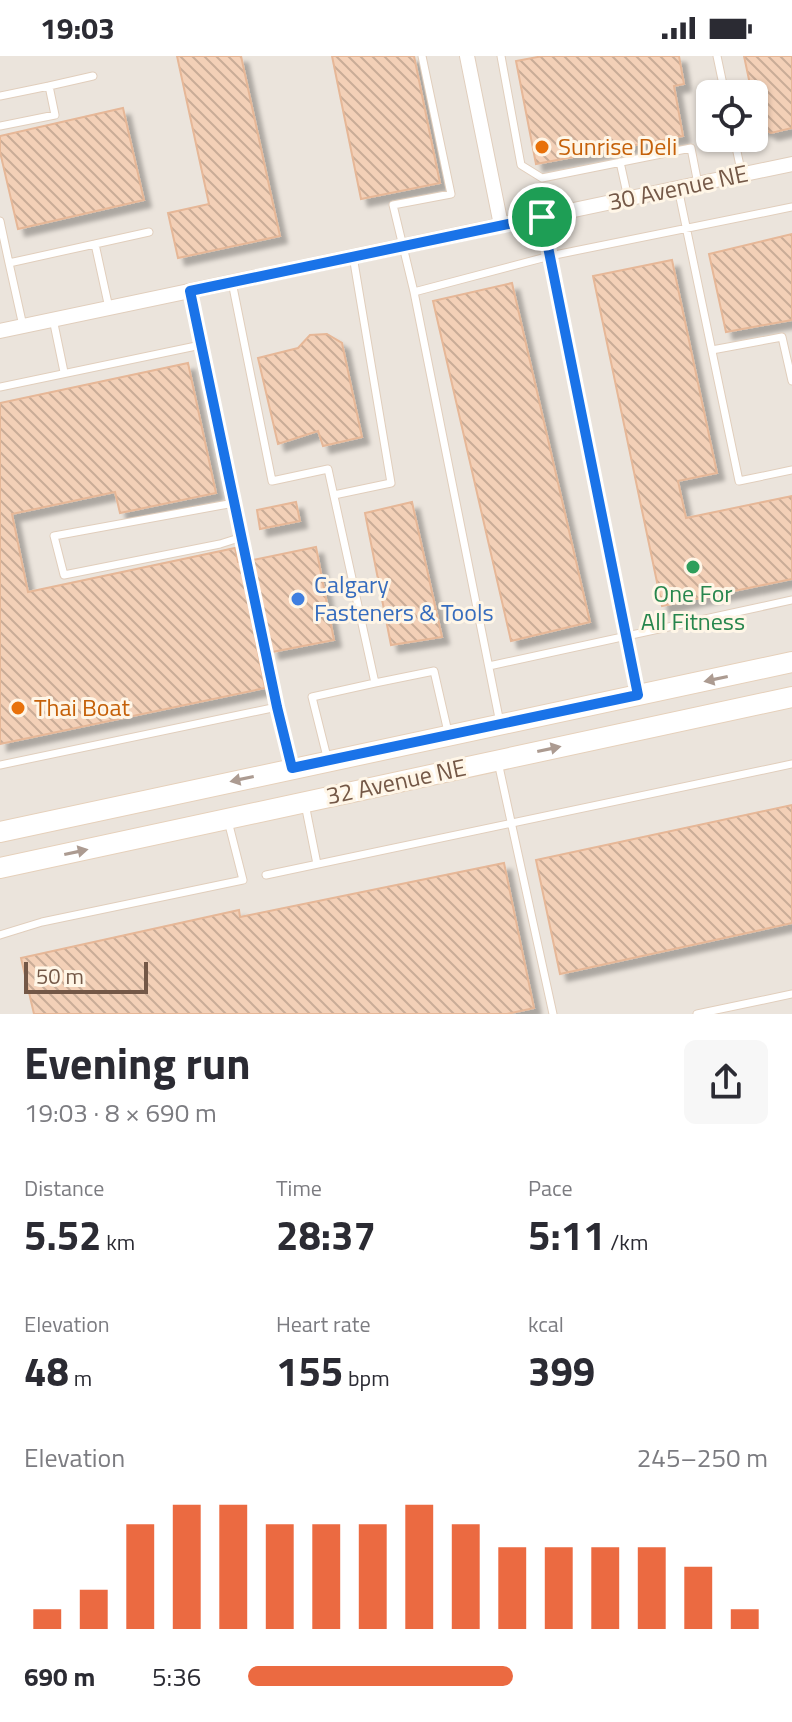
<!DOCTYPE html>
<html lang="en">
<head>
<meta charset="utf-8">
<style>
  body { margin:0; font-family:"Titillium Web",sans-serif; background:#f7f7f7; color:#2b2b33; height:100vh; display:flex; flex-direction:column; font-size:30px; white-space:nowrap }
  * { box-sizing:border-box; margin:0 }
  p { font-size:26px; color:#7c7c81 }
  .icon { flex:none; width:44px; height:44px; fill:none; stroke:currentColor; stroke-width:2; stroke-linecap:round; stroke-linejoin:round }
  .map { position:relative; height:958px; overflow:hidden }
  .sheet { display:flex; flex-direction:column; background:#fff; flex:1 }
  .sheet>* { flex:none }
  .tools { position:absolute; left:696px; top:24px; display:grid; gap:16px }
  .tools a { display:grid; place-items:center; width:72px; height:72px; border-radius:12px; background:#fff; box-shadow:0 2px 6px #0004; font-size:40px }
  .scale { position:absolute; left:24px; bottom:20px; width:124px; box-sizing:border-box; padding-left:8px; border:4px solid #745847; border-top:0; font-size:22px; line-height:28px; white-space:nowrap; color:#745847; -webkit-text-stroke:6px #fff6e7; paint-order:stroke }
  .pin { position:absolute; display:grid; place-items:center; width:68px; height:68px; color:#fff; margin:-34px; border:4px solid #fff; border-radius:50%; box-shadow:0 2px 8px #0007 }
  .round { display:grid; place-items:center; flex:none; width:84px; height:84px; border-radius:12px; background:#f7f7f7 }
  .head { display:flex; align-items:center; justify-content:space-between; height:136px; padding:0 24px }
  h1 { font-size:44px; font-weight:700; line-height:60px }
  .figures { display:grid; grid-template-columns:repeat(3,1fr); gap:12px; height:136px; padding:8px 24px }
  .figures div { display:grid; align-content:center }
  .figures b { font-size:40px; font-weight:700 }
  .figures small { font-size:22px; font-weight:400 }
  .figures p { font-size:22px }
  .chart { height:224px; padding:16px 24px }
  .chart p { display:flex; justify-content:space-between }
  .chart svg { width:100%; height:144px; margin-top:8px; stroke:#eb6a41; stroke-width:6 }
  ul { padding:0 24px; list-style:none; font-size:26px }
  li { display:grid; grid-template-columns:128px 96px 1fr; align-items:center; height:60px }
  li i { height:20px; border-radius:10px; background:#eb6a41 }
  .status { display:flex; justify-content:space-between; align-items:center; height:56px; padding:0 40px; background:#fff; direction:ltr }
  .status svg { height:22px; fill:currentColor }
  .map>svg:first-child { display:block }
  .industrial { fill:#ebe4dc; fill-rule:evenodd }
  .building { fill:url(#building-back-hatch); stroke:#e6b797; stroke-width:2; filter:url(#shadow) }
  .lines { fill:none; stroke-linecap:round; stroke-linejoin:round }
  .lane-casing { stroke:#e1cebc; stroke-width:9 }
  .street-casing { stroke:#e1cebc; stroke-width:16 }
  .secondary-casing { stroke:#e6d0ba; stroke-width:22 }
  .lane { stroke:#fff; stroke-width:7 }
  .street { stroke:#fff; stroke-width:14 }
  .secondary { stroke:#fff; stroke-width:20 }
  .oneway { fill:#ac9b91 }
  .route-casing { stroke:#fff; stroke-width:16 }
  .route { stroke:#1a73e8; stroke-width:10 }
  .food-dot { fill:#e8710a; stroke:#fff6e7; stroke-width:3 }
  .leisure-dot { fill:#2e9e5b; stroke:#fff6e7; stroke-width:3 }
  .shop-dot { fill:#3f7fe0; stroke:#fff6e7; stroke-width:3 }
  .labels { text-anchor:middle; stroke-width:6; stroke-linejoin:round; paint-order:stroke }
  .food-label { font-size:24px; fill:#c56008; stroke:#fff6e7; text-anchor:start }
  .street-label { font-size:24px; fill:#745847; stroke:#fff6e7 }
  .shop-label { font-size:24px; fill:#366cbe; stroke:#fff6e7; text-anchor:start }
  .leisure-label { font-size:24px; fill:#27864d; stroke:#fff6e7 }
</style>
</head>
<body>
<div class="status"><b>19:03</b><svg viewBox="0 0 49 12"><path d="M0 12V9h3v3zM5 12V6h3v6zM10 12V3h3v9zM15 12V0h3v12zM26 1h20v11H26zM47 4h2v5h-2z"/></svg></div>
<div class="map">
<svg width="792" height="958" viewBox="0 0 792 958">
  <defs>
    <pattern id="building-back-hatch" width="6" height="6" patternUnits="userSpaceOnUse" patternTransform="scale(2)"><rect width="6" height="6" fill="#f3d0b7"/><path d="M-1 5l2 2M0 0l6 6M5-1l2 2" fill="none" stroke="#c9ac97"/></pattern>
    <filter id="shadow"><feDropShadow dx="7" dy="7" stdDeviation="2" flood-color="#0004"/></filter>
  </defs>
  <rect width="100%" height="100%" fill="#fdf2e1"/>
  <path class="industrial" d="M0,0H792V958H0ZM710,38H754V82H710Z"/>
  <path class="building" d="M177,0H241L280,180L178,202L168,157L209,148Z
    M332,0H414L440,127L361,143Z
    M543,0H679L684,28L674,30L683,80L536,108L516,5Z
    M744,0H792V72L771,77L760,71L754,38H752Z
    M123,52L144,144L18,173L0,96V80Z
    M792,178V264L726,276L709,198Z
    M672,204L717,417L678,425L686,462L792,440V523L662,550L593,220Z
    M512,227L590,566L511,585L433,245Z
    M327,278L342,287L362,381L323,390L318,375L278,388L258,302L298,292L310,279Z
    M188,307L216,437L120,457L115,436L12,458L28,536L235,492L238,506H240L265,632L0,688V347Z
    M296,446L300,465L260,473L257,454Z
    M412,446L442,581L391,589L365,457Z
    M316,491L334,584L272,596L253,504Z
    M792,749V867L560,918L536,804Z
    M504,807L534,952L507,958H34L21,902L239,854L240,861Z"/>
  <g class="lines">
    <g class="lane-casing">
      <path id="lane" d="M422,0L451,138L393,149L414,236L500,667
        M501,0L521,109L542,122L691,92L698,128
        M717,0L725,38
        M49,30L93,20
        M0,40L49,30L55,59L0,70
        M734,82L742,119
        M620,106L628,142
        M678,132L739,425L792,414
        M542,161L638,637
        M0,165L9,207
        M95,188L149,176
        M232,226L272,425L328,413L375,627L312,641L328,705
        M190,235L277,651L292,710
        M414,236L550,200L792,151
        M53,263L64,316
        M23,270L9,207L95,188L109,252
        M712,294L782,281L792,325
        M0,331L201,289
        M334,439L391,427L353,200
        M234,447L54,480L64,519L220,488L242,481
        M489,610L792,544
        M375,627L434,615L448,676
        M498,706L553,958
        M0,709L277,651
        M305,748L317,808
        M266,819L792,708
        M0,879L42,866L243,824L228,765
        M697,958L792,938"/>
    </g>
    <g class="street-casing">
      <path id="street" d="M467,0L501,169
        M0,275L792,108"/>
    </g>
    <g class="secondary-casing">
      <path id="secondary" d="M0,776L792,606
        M0,812L792,641"/>
    </g>
    <use href="#lane" class="lane"/>
    <use href="#street" class="street"/>
    <use href="#secondary" class="secondary"/>
  </g>
  <defs><path id="oneway-solid" d="M-6-.8H1V-3.2L6.5 0L1 3.2V.8H-6Z" transform="scale(2)"/></defs>
  <g class="oneway">
    <use href="#oneway-solid" transform="translate(716 623) rotate(168)"/>
    <use href="#oneway-solid" transform="translate(549 693) rotate(-12)"/>
    <use href="#oneway-solid" transform="translate(242 723) rotate(168)"/>
    <use href="#oneway-solid" transform="translate(76 796) rotate(-12)"/>
  </g>
  <g class="lines">
    <g class="route-casing">
      <path id="route" d="M542,161L638,639L292,712L277,651L190,235Z"/>
    </g>
    <use href="#route" class="route"/>
  </g>
  <g class="food-dot">
    <circle cx="542" cy="91" r="8"/>
    <circle cx="18" cy="652" r="8"/>
  </g>
  <circle class="leisure-dot" cx="693" cy="511" r="8"/>
  <circle class="shop-dot" cx="298" cy="543" r="8"/>
  <g class="labels">
    <g class="food-label">
      <text x="558" y="99">Sunrise Deli</text>
      <text x="34" y="660">Thai Boat</text>
    </g>
    <g class="street-label">
      <text transform="translate(678 132) rotate(-12)" y="8">30 Avenue NE</text>
      <text transform="translate(396 726) rotate(-12)" y="8">32 Avenue NE</text>
    </g>
    <g class="shop-label">
      <text x="314" y="537">Calgary<tspan x="314" dy="28">Fasteners &amp; Tools</tspan></text>
    </g>
    <g class="leisure-label">
      <text x="693" y="546">One For<tspan x="693" dy="28">All Fitness</tspan></text>
    </g>
  </g>
</svg>
<div class="tools">
<a><svg class="icon" aria-label="locate" viewBox="0 0 24 24"><circle cx="12" cy="12" r="6"/><path d="M12 2v4M12 18v4M2 12h4M18 12h4"/></svg></a>
</div>
<div class="scale">50 m</div>
<div class="pin" style="left:542px;top:161px;background:#1e9e55"><svg class="icon" aria-label="arrive" viewBox="0 0 24 24"><path d="M6 21V4h12l-3 4 3 4H6"/></svg></div>
</div>
<section class="sheet">
<div class="head"><div><h1>Evening run</h1><p>19:03 · 8 × 690 m</p></div><a class="round"><svg class="icon" aria-label="share" viewBox="0 0 24 24"><path d="M12 15V3M7 8l5-5 5 5M5 13v7h14v-7"/></svg></a></div>
<div class="figures">
<div><p>Distance</p><b>5.52<small> km</small></b></div>
<div><p>Time</p><b>28:37</b></div>
<div><p>Pace</p><b>5:11<small> /km</small></b></div>
</div>
<div class="figures">
<div><p>Elevation</p><b>48<small> m</small></b></div>
<div><p>Heart rate</p><b>155<small> bpm</small></b></div>
<div><p>kcal</p><b>399</b></div>
</div>
<div class="chart"><p><span>Elevation</span>245–250 m</p>
<svg viewBox="0 0 160 44" preserveAspectRatio="none"><path d="M5 44V38M15 44V32M25 44V12M35 44V6M45 44V6M55 44V12M65 44V12M75 44V12M85 44V6M95 44V12M105 44V19M115 44V19M125 44V19M135 44V19M145 44V25M155 44V38"/></svg>
</div>
<ul>
<li><b>690 m</b>5:36<i style="width:51%"></i></li>
</ul>
</section>
</body>
</html>
